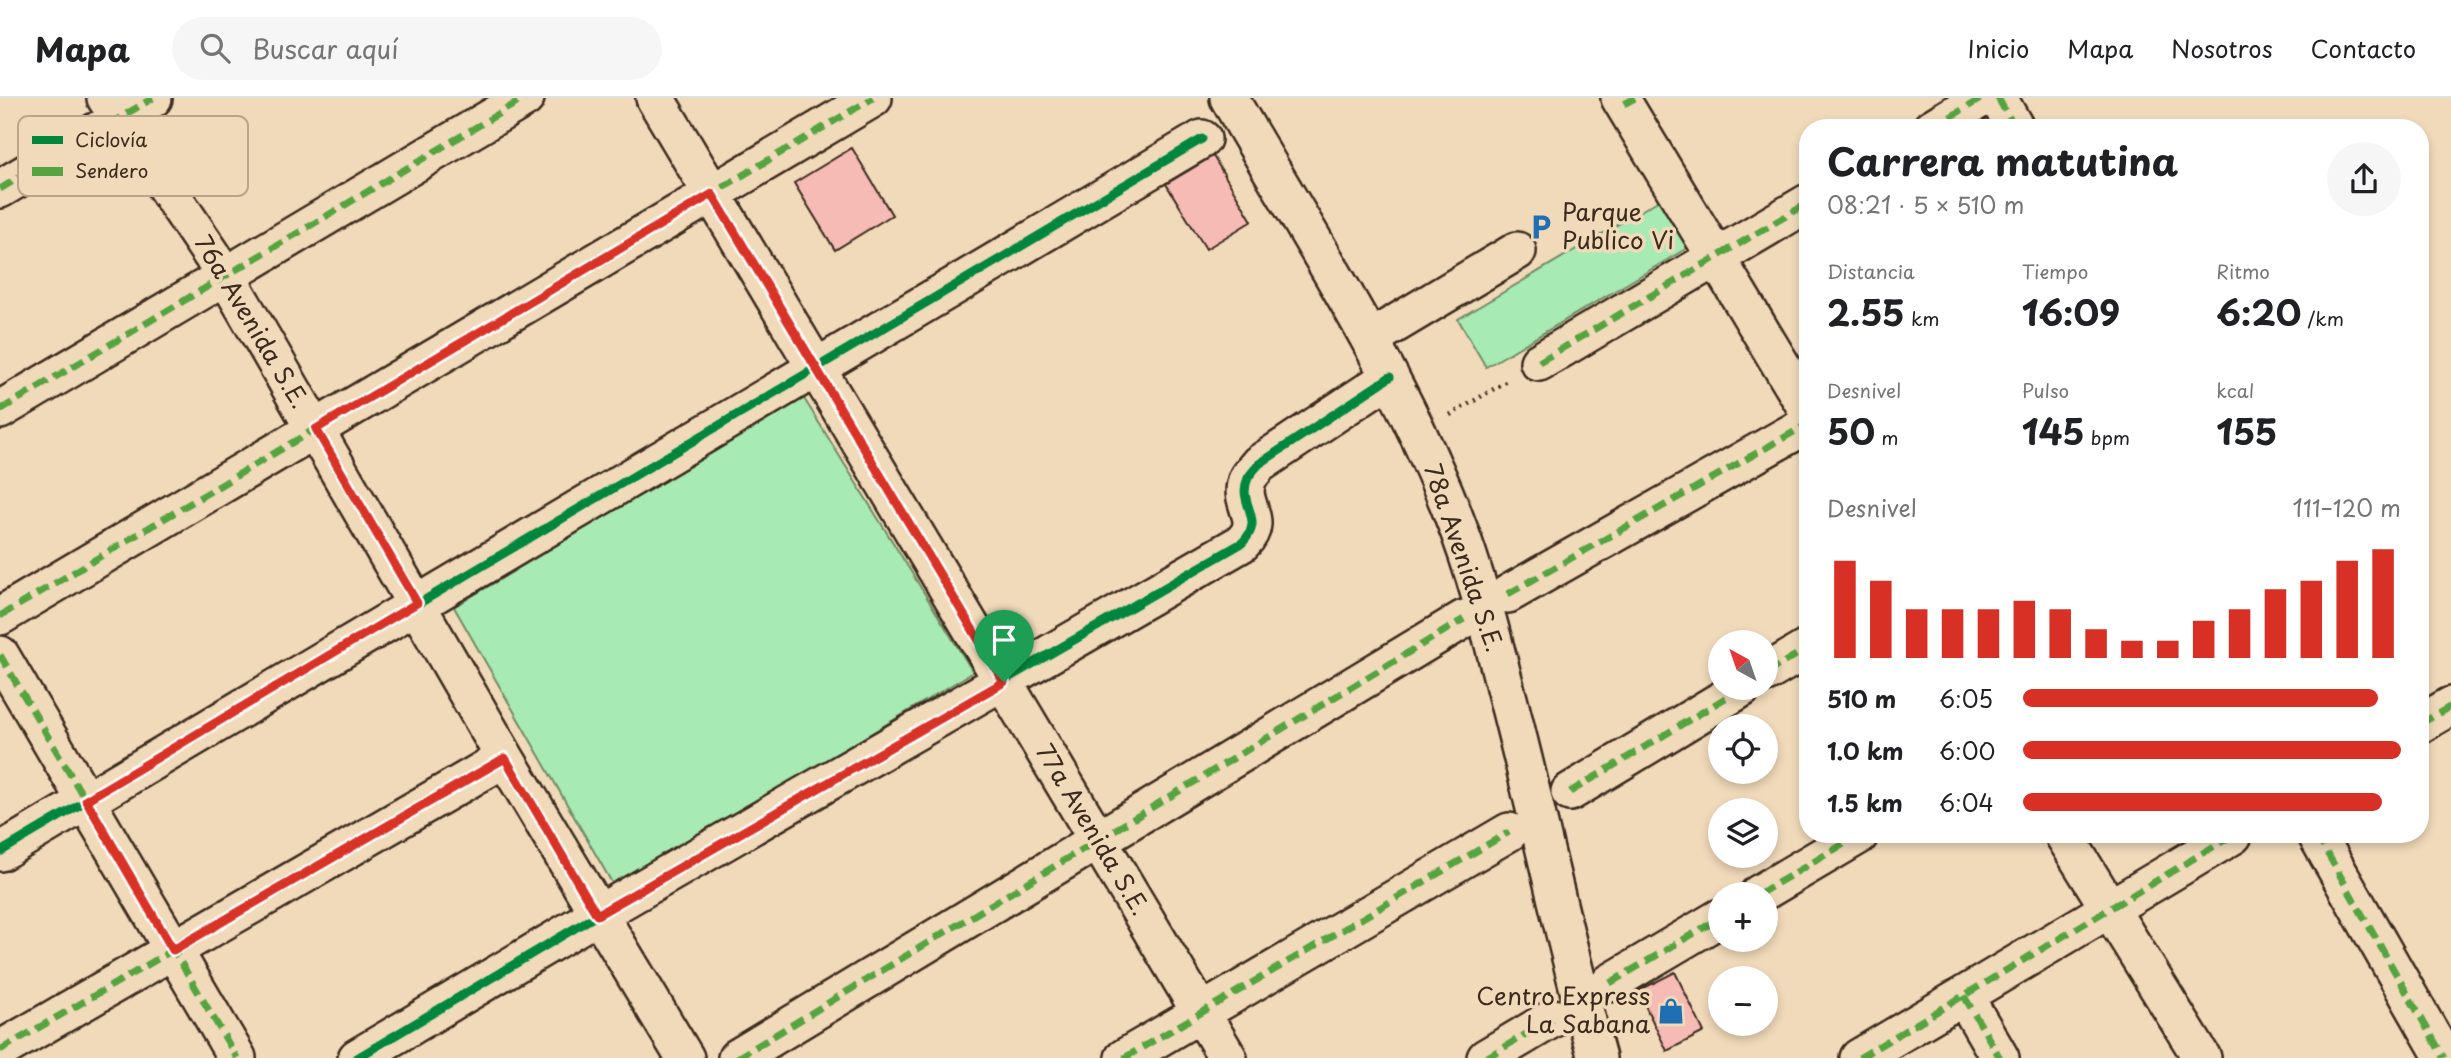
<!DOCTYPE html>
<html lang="es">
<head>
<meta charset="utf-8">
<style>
  body { margin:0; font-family:"Playpen Sans",sans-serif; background:#f6f6f6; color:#202124; height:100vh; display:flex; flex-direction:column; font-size:26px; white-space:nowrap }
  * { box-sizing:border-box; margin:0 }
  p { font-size:23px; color:#757577 }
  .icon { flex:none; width:38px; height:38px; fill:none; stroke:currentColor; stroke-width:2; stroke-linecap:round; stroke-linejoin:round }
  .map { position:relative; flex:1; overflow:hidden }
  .sheet { position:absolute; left:1799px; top:21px; width:630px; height:724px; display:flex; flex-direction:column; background:#fff; border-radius:28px; box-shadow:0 4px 10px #0003 }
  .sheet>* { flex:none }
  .needle { width:46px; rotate:320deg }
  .tools { position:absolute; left:1708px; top:532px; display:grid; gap:14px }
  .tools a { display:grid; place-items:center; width:70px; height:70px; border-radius:50%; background:#fff; box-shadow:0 4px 10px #0003; font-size:35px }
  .pin { position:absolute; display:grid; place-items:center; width:60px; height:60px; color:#fff; margin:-72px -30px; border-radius:50% 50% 50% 0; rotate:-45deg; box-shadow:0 0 7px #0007 }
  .pin .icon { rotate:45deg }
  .round { display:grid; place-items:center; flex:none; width:74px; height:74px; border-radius:37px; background:#f6f6f6 }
  .head { display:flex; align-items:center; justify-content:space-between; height:119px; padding:0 28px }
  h1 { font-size:38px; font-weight:700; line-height:52px }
  .stats { display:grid; grid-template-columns:repeat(3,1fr); gap:10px; height:119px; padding:7px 28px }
  .stats div { display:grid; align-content:center }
  .stats b { font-size:35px; font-weight:700 }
  .stats small { font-size:19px; font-weight:400 }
  .stats p { font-size:19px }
  .chart { height:196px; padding:14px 28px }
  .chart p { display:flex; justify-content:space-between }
  .chart svg { width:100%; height:126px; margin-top:7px; stroke:#d93025; stroke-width:6 }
  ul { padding:0 28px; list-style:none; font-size:23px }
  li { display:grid; grid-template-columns:112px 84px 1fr; align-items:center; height:52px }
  li i { height:18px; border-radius:9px; background:#d93025 }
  header { display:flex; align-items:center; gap:42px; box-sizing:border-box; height:98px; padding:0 35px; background:#fff; border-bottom:2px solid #e0e0e0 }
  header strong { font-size:33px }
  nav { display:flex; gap:38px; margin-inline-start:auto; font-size:24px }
  .search { width:490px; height:63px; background:#f6f6f6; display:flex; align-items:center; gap:18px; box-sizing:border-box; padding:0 24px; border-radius:38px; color:#757577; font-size:26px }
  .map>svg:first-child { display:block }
  .green { fill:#a8eab3; stroke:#728a68; stroke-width:2 }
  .building { fill:#f7bbb5; stroke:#3b2a1e; stroke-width:2 }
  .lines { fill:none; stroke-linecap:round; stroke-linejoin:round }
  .minor-casing { stroke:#3b2a1e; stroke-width:42 }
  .path { stroke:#3b2a1e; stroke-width:4.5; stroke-dasharray:2 5; stroke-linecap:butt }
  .minor { stroke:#f1daba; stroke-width:37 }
  .quiet { stroke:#54a441; stroke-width:7; stroke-dasharray:14 7; stroke-linecap:butt }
  .cycleway-casing { stroke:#f1daba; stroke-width:13 }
  .cycleway { stroke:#00873e; stroke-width:9 }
  .route-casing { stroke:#fff; stroke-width:14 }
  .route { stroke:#d93025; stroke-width:9 }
  .labels { text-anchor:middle; stroke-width:7; stroke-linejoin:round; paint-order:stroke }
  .poi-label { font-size:24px; fill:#3b2a1e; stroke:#f1daba; text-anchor:start }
  .street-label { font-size:24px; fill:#3b2a1e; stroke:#f1daba }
  .key { fill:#f1daba; stroke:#baa58b; stroke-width:2 }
  .key-label { font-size:19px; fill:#3b2a1e }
</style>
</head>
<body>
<header>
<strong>Mapa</strong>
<div class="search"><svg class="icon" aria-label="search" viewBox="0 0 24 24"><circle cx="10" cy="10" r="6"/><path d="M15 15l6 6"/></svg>Buscar aquí</div>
<nav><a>Inicio</a><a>Mapa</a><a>Nosotros</a><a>Contacto</a></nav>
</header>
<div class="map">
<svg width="2451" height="960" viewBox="0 0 2451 960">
  <rect width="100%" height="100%" fill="#f1daba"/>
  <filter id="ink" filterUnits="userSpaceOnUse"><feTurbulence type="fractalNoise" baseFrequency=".0143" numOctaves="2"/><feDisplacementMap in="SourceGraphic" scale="14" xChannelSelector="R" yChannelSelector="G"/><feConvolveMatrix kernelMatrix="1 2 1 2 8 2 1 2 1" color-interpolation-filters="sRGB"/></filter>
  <g filter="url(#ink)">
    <path class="green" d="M1661,101L1689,149L1486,269L1458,221Z
      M803,299L973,574L615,790L454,509Z"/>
    <path class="building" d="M852,50L892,117L835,152L794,85Z
      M1213,58L1252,123L1206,151L1166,86Z
      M1675,874L1704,934L1667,953L1638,893Z"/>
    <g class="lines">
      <g class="minor-casing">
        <path id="minor" d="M106,0L226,178L505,660L685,960
          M655,0L1228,960
          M1229,0C1307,135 1394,267 1452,414C1476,474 1492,538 1508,601C1539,720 1564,841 1597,960
          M1620,0L1808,312
          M1998,0L2015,30
          M1932,30L1982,0
          M0,91L153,0
          M1370,241L1517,153
          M1539,264L1808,105
          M0,312L525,0
          M1508,496L1808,326
          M0,518L873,0
          M0,557L237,960
          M1766,575L1808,550
          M2420,626L2451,608
          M1570,694L1742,590
          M2064,737L2202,960
          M2317,737L2444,960
          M0,754L1202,41
          M1759,796L1859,737
          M1610,885L1720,820
          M1964,898L2000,960
          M0,952L505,660
          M357,960L597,817L1242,445C1267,420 1236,407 1248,380C1250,376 1256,370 1259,366L1390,279
          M737,960L1464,521
          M1124,960L1509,734
          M1486,960L1553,920
          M1859,960L2233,737"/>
      </g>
      <path class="path" d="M1450,317L1509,282"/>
      <use href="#minor" class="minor"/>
      <path class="quiet" d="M1998,0L2015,30
        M1624,6L1635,0
        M1932,30L1982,0
        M0,91L153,0
        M1539,264L1808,105
        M0,312L525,0
        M1508,496L1808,326
        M0,518L873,0
        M0,557L237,960
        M1766,575L1808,550
        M2420,626L2451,608
        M1570,694L1742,590
        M2317,737L2444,960
        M1759,796L1859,737
        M1610,885L1720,820
        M1964,898L2000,960
        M0,952L505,660
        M737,960L1464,521
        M1124,960L1509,734
        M1486,960L1553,920
        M1859,960L2233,737"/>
      <g class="cycleway-casing">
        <path id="cycleway" d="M0,754L1202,41
          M357,960L597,817L1242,445C1267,420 1236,407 1248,380C1250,376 1256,370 1259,366L1390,279"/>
      </g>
      <use href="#cycleway" class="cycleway"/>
    </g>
  </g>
  <g class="lines" filter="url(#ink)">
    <g class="route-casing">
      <path id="route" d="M712,96L1004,584L597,817L505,660L173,852L86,702L417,505L316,331Z"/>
    </g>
    <use href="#route" class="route"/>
  </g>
  <defs>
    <g id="parking-bare" transform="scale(2.1)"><path d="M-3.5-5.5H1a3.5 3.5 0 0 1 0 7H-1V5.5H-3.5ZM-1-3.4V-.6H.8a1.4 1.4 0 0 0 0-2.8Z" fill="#1f6fb2" stroke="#f1daba" stroke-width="2.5" paint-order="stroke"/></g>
    <g id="shop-bare" transform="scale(2.1)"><path d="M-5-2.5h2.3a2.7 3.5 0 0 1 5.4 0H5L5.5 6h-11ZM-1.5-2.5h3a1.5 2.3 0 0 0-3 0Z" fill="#1f6fb2" stroke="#f1daba" stroke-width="2.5" paint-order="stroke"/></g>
  </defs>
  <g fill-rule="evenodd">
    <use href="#parking-bare" x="1541" y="129"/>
    <use href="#shop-bare" x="1671" y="913"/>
  </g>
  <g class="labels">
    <g class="poi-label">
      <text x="1562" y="123">Parque<tspan x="1562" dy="28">Publico Vi</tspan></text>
      <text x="1650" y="907" text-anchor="end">Centro Express<tspan x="1650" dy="28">La Sabana</tspan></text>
    </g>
    <g class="street-label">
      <text transform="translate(251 224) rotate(59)" y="8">76a Avenida S.E.</text>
      <text transform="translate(1463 460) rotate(71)" y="8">78a Avenida S.E.</text>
      <text transform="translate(1092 732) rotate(59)" y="8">77a Avenida S.E.</text>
    </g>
  </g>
  <rect x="18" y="18" width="230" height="80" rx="10" class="key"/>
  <rect x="32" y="38" width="31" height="8" fill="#00873e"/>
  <rect x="32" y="69" width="31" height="9" fill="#54a441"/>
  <g class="key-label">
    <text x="75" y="49">Ciclovía</text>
    <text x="75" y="80">Sendero</text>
  </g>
</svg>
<div class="tools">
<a><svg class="needle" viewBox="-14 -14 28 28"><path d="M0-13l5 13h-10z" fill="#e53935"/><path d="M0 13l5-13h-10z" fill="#757577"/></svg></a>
<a><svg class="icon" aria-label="locate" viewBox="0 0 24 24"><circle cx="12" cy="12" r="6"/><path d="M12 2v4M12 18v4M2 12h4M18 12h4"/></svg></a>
<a><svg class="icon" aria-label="layers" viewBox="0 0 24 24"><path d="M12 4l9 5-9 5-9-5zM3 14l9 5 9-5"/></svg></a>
<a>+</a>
<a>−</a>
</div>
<div class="pin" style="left:1004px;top:584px;background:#1e9e55"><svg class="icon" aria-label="arrive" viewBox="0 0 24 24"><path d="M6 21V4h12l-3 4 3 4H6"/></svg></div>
<section class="sheet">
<div class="head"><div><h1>Carrera matutina</h1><p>08:21 · 5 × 510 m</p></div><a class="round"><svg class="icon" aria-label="share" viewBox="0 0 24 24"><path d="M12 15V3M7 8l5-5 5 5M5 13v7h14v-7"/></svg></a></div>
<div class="stats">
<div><p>Distancia</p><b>2.55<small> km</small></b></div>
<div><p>Tiempo</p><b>16:09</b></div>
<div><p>Ritmo</p><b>6:20<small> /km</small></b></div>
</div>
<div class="stats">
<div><p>Desnivel</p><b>50<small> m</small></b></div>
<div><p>Pulso</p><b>145<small> bpm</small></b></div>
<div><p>kcal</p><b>155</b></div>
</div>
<div class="chart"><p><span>Desnivel</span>111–120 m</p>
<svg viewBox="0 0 160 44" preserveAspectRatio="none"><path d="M5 44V10M15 44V17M25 44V27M35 44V27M45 44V27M55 44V24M65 44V27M75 44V34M85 44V38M95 44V38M105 44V31M115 44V27M125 44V20M135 44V17M145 44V10M155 44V6"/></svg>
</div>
<ul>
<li><b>510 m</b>6:05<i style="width:94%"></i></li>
<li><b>1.0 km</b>6:00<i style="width:100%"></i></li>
<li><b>1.5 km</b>6:04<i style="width:95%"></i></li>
</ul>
</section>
</div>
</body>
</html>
